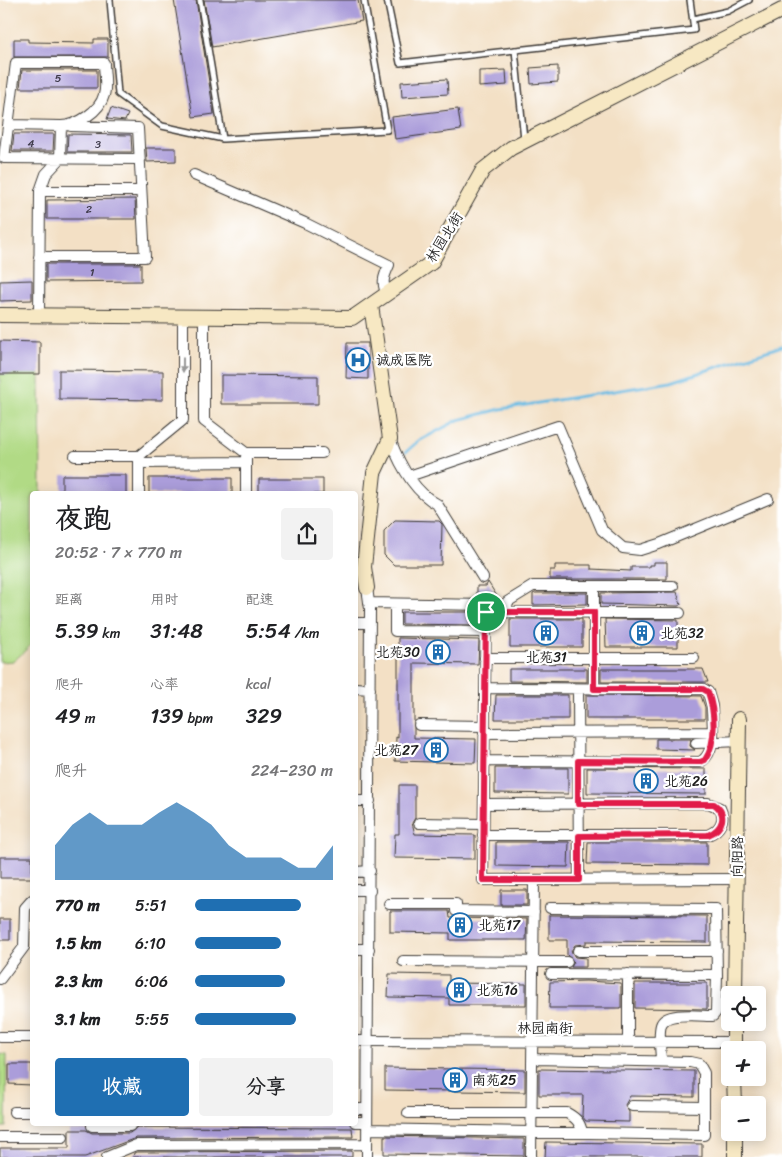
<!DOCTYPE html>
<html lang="zh">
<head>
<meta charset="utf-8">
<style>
  body { margin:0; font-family:Sriracha,"LXGW WenKai TC",sans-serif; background:#f2f2f2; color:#202124; height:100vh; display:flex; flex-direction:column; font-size:19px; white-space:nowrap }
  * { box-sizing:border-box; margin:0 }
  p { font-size:16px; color:#757577 }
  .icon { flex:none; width:28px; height:28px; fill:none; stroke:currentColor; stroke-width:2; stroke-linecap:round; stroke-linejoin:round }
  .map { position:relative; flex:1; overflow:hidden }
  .sheet { position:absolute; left:30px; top:491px; width:328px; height:635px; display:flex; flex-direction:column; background:#fff; border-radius:5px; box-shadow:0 2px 12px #0003 }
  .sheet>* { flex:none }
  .fabs { position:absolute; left:721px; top:986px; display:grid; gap:10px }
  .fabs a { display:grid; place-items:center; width:45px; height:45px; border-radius:5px; background:#fff; box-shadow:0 2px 12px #0003; font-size:25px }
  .pin { position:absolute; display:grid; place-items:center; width:42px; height:42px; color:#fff; margin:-21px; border:2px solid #fff; border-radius:50%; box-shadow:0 1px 5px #0007 }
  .round { display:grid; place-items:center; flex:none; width:52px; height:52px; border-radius:5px; background:#f2f2f2 }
  .overview { display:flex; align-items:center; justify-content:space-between; height:85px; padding:0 25px }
  h1 { font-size:28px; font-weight:600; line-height:38px }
  .figures { display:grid; grid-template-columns:repeat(3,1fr); gap:8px; height:85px; padding:5px 25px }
  .figures div { display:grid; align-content:center }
  .figures b { font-size:21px; font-weight:600 }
  .figures small { font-size:14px; font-weight:400 }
  .figures p { font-size:14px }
  .chart { height:140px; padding:10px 25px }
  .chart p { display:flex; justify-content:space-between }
  .chart svg { width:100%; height:90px; margin-top:5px; fill:#1f6fb2; opacity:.7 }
  .cta { display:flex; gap:10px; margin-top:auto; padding:10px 25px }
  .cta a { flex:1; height:58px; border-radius:5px; background:#1f6fb2; color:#fff; font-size:20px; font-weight:600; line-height:58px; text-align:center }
  .cta a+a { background:#f2f2f2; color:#202124 }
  ul { padding:0 25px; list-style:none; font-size:16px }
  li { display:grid; grid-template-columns:80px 60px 1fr; align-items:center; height:38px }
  li i { height:12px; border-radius:6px; background:#1f6fb2 }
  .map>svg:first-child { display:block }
  .built { fill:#e4d3f2 }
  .green { fill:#b1da85; stroke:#667b50 }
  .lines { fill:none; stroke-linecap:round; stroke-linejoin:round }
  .stream { stroke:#66b9e2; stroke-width:3 }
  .building { fill:#ab9dda }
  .lane-casing { stroke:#3c3935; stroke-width:8 }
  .street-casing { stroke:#3c3935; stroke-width:12 }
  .secondary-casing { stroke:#3c3935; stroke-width:16 }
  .lane { stroke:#fff; stroke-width:5 }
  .street { stroke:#fff; stroke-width:10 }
  .secondary { stroke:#f7e8c3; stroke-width:14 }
  .oneway { fill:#999 }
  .route-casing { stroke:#fff; stroke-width:10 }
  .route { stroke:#e11d48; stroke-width:6 }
  .labels { text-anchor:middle; stroke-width:4.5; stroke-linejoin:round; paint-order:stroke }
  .number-label { font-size:11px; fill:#403c4c }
  .street-label { font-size:14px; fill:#1c1c1c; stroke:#fff }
  .poi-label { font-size:14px; fill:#1c1c1c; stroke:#fff; text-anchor:start }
</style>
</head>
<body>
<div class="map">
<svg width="782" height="1157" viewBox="0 0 782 1157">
  <rect width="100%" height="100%" fill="#fff"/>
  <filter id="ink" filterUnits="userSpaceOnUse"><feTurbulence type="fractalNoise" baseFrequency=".02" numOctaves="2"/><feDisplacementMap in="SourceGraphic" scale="10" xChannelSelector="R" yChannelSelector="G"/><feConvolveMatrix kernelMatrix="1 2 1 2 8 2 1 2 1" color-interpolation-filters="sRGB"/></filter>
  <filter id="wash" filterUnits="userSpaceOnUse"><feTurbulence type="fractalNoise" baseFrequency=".0096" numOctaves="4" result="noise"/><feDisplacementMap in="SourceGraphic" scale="20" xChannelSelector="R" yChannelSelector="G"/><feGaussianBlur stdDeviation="1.12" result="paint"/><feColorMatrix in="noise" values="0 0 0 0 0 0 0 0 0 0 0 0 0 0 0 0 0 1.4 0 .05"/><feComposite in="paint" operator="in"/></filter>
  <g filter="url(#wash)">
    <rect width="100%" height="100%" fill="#f3e0c5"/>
    <path class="built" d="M345,341L370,342V380L345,379Z"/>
    <path class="green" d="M0,374H40L41,494H32V644L14,661L0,662Z
      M0,1054L7,1055L6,1127H0Z"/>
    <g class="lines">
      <path class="stream" d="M406,452L417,442L458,420L501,409L671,382L782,346"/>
    </g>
    <g id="blocks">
      <path class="building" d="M174,0H196L214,114L193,117Z
        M204,0H358L362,21L212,47Z
        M14,39H28V42L94,43V39H108V57H14Z
        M558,66V82L531,84L530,68Z
        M22,70H97V88H20Z
        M506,70L507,85L479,87V71Z
        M447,79L448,94L402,97L401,82Z
        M111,108L128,114L125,121L107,119Z
        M458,109L461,130L395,139L392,117Z
        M14,134H54L53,151H12Z
        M68,134L131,135L132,152H67Z
        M146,148H176V161L147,162Z
        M135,199L136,219H47V200Z
        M46,264H141V281L46,282Z
        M32,280V300L0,301V281Z
        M0,341L40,342V374H0Z
        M347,343H368V379L346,378Z
        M59,370L163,371V400L59,399Z
        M221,375L318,376V404H221Z
        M62,475H126V494H62Z
        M149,478H232V494H149Z
        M259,479H323V494H259Z
        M395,520L439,521L442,524L441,565H394L384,555V531Z
        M654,562H667V579H550V570H555V565H591V569L631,571V567H649V565H654Z
        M488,582L498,598V604L493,603L486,596H477V586H486Z
        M677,592L681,605L678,606L601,604V593Z
        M535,593H587V604L533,605V594Z
        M402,612H475V625L402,624Z
        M510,619H582V647H510Z
        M605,619L678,620V647H606Z
        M398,638L479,640L478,664L414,663V738L476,739L475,763L395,761L396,737L398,738Z
        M509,669H587V682L509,681Z
        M601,669H703L708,682H601Z
        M496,695H568V719H495Z
        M586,695L701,696L705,707V719H586Z
        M656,739H691L690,746L695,750L656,749Z
        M495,768H568V794L495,793Z
        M587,768L706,769V794L587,793Z
        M399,785H415V818L412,823L415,834L475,835V859L394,858L395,834H399Z
        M496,842H569L568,867L496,866Z
        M588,842H707V865L587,864Z
        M0,857H32V878H0Z
        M501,890H527V905H501Z
        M390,911H449L450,918L527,919L526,940H450V933L390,932Z
        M549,915L707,916V942L586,941V944L575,945L571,951L575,957L586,958V967H571L574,962L567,955V940H549Z
        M0,919H10V940H0Z
        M389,974L449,975V983L526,984V1005H449V998L388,997Z
        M586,981L621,983V1008H549L550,982Z
        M635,983H707V1009L635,1008Z
        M9,1064H32V1085L9,1084Z
        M385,1068L525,1070V1092L385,1090Z
        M539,1069L694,1071V1097L630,1096L625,1105L629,1112V1122L586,1121L582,1116L583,1095H539Z
        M137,1127L352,1128L353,1137L136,1138L85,1157H0V1148H69V1130H86L92,1133H130Z
        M384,1136L524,1139V1156L384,1154Z
        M546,1142L702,1144V1157H545Z
        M352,1151V1157H133L134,1153L137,1152Z"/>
    </g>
  </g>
  <g filter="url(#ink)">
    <use href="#blocks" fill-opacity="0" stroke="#3c3935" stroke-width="1"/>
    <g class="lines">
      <g class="lane-casing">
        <path id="lane" d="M110,0L118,94L162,126L223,139L387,130L364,0
          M200,0L223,139
          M387,0L400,63L694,30L690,0
          M693,19L728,11L749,0
          M515,50L524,139"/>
      </g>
      <g class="street-casing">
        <path id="street" d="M8,125L61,126
          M194,175L305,223L389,265C384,276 381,283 387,294
          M40,191H141
          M39,257H145L138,128L71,126
          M39,315L40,191L46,174L60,159L61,126C77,126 100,111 104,95C107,85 104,73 104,63H16L4,158L139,159
          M204,317V421L246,453H322
          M390,439C399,463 414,492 437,504L483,578
          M75,456H139L183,420V316
          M139,457V494
          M246,457V494
          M139,463L246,462
          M409,476L558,426L602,530L623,548L640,550L659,544L768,499
          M594,586V689
          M367,588L370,609L367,1157
          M369,603L486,605L483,880L737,879
          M395,604V631L486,632
          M486,612L680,613
          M507,612V602L533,586H673
          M355,623H370
          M485,658H694
          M355,688L370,689
          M485,688L703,689L708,692L712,706L713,732
          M578,689L579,880
          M419,725L485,726
          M696,743L739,741
          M484,761L700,762C710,757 713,743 713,732L484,733
          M355,801H370
          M419,823L483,824
          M483,835H708C720,830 726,820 720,808L708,803L484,804
          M355,872L370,871
          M355,890H370
          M389,904H456V911L534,912
          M550,908L716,909L717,975
          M355,949H369
          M578,951H717
          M403,961L567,962
          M551,974L717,975L716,1012L713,1016C700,1016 665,1011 661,1025C658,1035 661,1051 661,1061
          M0,979L24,947L25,908L32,900
          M0,1037H32
          M355,1041L734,1042
          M628,1041V974
          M632,1106L704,1107
          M355,1109H367
          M14,1112H32
          M408,1113H567C576,1118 580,1122 582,1132
          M355,1122H367
          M92,1124V1126H130
          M367,1129L704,1135V1073L699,1064L690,1062L533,1059
          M0,1137H63
          M107,1157L136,1145L367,1144
          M531,1157L534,881"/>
      </g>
      <g class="secondary-casing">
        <path id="secondary" d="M0,315L352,318L431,263L483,170L511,148L782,10
          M367,588L364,567L374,473L390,439L371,305
          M735,995L739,719
          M734,1050V1022
          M734,1078L735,1105
          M735,1132V1157"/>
      </g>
      <use href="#lane" class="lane"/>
      <use href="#street" class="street"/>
      <use href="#secondary" class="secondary"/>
    </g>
    <defs><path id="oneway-solid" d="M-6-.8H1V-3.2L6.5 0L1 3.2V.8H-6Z" transform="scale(1.25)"/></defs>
    <use class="oneway" href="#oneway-solid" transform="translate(183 365) rotate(90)"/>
  </g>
  <g class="lines" filter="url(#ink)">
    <g class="route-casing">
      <path id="route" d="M486,612H594V689H703L708,692C715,712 717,742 705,760L700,762L578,761V804H714C728,814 723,829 708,835L579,836V880H483Z"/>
    </g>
    <use href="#route" class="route"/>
  </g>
  <defs>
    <g id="hospital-ring" transform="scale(1.25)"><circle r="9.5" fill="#fff" stroke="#1f6fb2" stroke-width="1.5"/><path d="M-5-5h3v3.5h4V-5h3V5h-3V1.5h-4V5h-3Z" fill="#1f6fb2"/></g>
    <g id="building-ring" transform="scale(1.25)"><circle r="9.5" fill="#fff" stroke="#1f6fb2" stroke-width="1.5"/><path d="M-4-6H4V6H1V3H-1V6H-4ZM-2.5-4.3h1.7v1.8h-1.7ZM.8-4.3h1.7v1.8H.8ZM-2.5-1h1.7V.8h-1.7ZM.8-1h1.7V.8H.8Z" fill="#1f6fb2"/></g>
  </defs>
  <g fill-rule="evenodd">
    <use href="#hospital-ring" x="358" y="360"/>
    <use href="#building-ring" x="546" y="633"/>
    <use href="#building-ring" x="642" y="633"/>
    <use href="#building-ring" x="438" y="652"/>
    <use href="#building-ring" x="436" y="750"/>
    <use href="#building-ring" x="646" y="781"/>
    <use href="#building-ring" x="460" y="925"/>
    <use href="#building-ring" x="459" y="990"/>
    <use href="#building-ring" x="455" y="1080"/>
  </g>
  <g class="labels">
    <g class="number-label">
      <text x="58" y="82">5</text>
      <text x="31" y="147">4</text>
      <text x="98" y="148">3</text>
      <text x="89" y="213">2</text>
      <text x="92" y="276">1</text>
    </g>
    <g class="street-label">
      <text transform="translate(444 237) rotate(-58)" y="5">林园北街</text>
      <text transform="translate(737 857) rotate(-89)" y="5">向阳路</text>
      <text x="545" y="1033">林园南街</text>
    </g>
    <g class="poi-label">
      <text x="376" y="365">诚成医院</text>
      <text x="660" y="638">北苑32</text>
      <text x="420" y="657" text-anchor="end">北苑30</text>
      <text x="546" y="662" text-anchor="middle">北苑31</text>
      <text x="418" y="755" text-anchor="end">北苑27</text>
      <text x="664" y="786">北苑26</text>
      <text x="478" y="930">北苑17</text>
      <text x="476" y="995">北苑16</text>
      <text x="472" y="1085">南苑25</text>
    </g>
  </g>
</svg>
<div class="fabs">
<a><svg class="icon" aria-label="locate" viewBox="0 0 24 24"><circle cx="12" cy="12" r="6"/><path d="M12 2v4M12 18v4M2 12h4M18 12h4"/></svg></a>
<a>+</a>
<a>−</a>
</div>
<div class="pin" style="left:486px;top:612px;background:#1e9e55"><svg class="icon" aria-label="arrive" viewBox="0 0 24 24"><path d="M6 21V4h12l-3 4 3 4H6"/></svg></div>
<section class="sheet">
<div class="overview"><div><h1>夜跑</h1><p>20:52 · 7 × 770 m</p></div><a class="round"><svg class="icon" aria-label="share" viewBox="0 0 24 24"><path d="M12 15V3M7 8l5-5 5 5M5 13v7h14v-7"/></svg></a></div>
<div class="figures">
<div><p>距离</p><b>5.39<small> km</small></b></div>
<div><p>用时</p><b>31:48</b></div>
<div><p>配速</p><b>5:54<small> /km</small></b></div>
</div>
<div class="figures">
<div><p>爬升</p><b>49<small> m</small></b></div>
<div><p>心率</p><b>139<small> bpm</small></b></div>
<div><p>kcal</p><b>329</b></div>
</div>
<div class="chart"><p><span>爬升</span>224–230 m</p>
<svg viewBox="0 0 160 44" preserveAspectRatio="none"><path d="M0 44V27L10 17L20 11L30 17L40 17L50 17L60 11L70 6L80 11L90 17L100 27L110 33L120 33L130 33L140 38L150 38L160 27V44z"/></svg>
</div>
<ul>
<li><b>770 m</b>5:51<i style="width:77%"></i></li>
<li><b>1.5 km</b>6:10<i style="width:62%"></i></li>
<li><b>2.3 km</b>6:06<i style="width:65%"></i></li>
<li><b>3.1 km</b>5:55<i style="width:73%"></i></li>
</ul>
<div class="cta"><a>收藏</a><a>分享</a></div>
</section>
</div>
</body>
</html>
